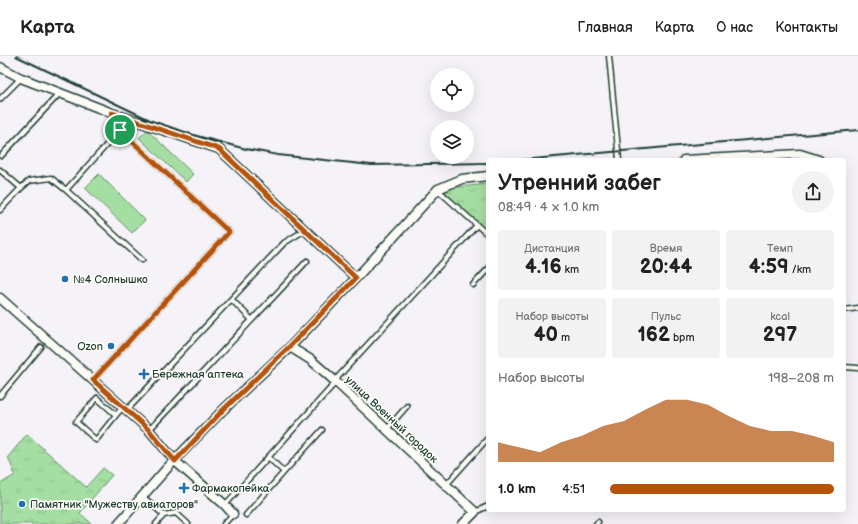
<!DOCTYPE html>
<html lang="ru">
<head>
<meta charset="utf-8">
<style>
  body { margin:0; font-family:"Balsamiq Sans",sans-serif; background:#f2f2f2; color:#222; height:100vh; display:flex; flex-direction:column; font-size:15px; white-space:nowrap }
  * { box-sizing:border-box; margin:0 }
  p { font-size:13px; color:#767676 }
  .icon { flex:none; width:22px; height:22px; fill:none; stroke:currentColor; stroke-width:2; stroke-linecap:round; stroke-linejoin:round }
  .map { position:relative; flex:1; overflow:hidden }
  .drawer { position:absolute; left:486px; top:102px; width:360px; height:354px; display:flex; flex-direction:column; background:#fff; border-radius:4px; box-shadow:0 4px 16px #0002 }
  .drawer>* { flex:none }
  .controls { position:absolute; left:430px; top:12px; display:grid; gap:8px }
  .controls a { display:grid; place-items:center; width:44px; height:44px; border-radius:50%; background:#fff; box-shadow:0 4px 16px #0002; font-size:20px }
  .pin { position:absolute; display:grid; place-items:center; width:34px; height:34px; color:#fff; margin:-17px; border:2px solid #fff; border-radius:50%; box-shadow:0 1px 4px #0007 }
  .round { display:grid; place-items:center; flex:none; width:42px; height:42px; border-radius:21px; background:#f2f2f2 }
  .overview { display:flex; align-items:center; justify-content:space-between; height:68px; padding:0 12px }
  h1 { font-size:22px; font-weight:800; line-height:30px }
  .metrics { display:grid; grid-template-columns:repeat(3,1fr); gap:6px; height:68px; padding:4px 12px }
  .metrics div { display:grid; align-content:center; border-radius:4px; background:#f2f2f2; text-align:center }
  .metrics b { font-size:20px; font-weight:800 }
  .metrics small { font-size:11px; font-weight:400 }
  .metrics p { font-size:11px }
  .chart { height:112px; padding:8px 12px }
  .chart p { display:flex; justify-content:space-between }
  .chart svg { width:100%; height:72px; margin-top:4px; fill:#b45309; opacity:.7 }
  ul { padding:0 12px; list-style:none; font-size:13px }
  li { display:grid; grid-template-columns:64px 48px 1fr; align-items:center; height:30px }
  li i { height:10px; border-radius:5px; background:#b45309 }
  header { display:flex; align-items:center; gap:24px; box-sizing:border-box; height:56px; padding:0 20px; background:#fff; border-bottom:1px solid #e0e0e0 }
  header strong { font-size:19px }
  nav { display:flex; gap:22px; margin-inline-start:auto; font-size:14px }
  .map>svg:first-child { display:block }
  .park { fill:url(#park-tufts); stroke:#628e6b }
  .pitch { fill:#a5dea2; stroke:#628e6b }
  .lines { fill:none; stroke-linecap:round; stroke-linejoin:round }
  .lane-casing { stroke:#1f3d34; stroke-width:7 }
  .street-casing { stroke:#1f3d34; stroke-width:11 }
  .lane { stroke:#fdfcf7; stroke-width:4 }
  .street { stroke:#fdfcf7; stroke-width:8 }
  .rail { stroke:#1f3d34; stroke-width:2 }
  .route-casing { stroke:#fff; stroke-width:8 }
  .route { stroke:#b45309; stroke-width:5 }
  .poi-dot { fill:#1f6fb2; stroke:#fdfcf7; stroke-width:1.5 }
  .labels { text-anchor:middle; stroke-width:3.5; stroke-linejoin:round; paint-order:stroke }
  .poi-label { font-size:11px; fill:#1f3d34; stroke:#fdfcf7; text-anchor:start }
  .street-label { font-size:11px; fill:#1f3d34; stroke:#fdfcf7 }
</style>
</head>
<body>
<header>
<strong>Карта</strong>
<nav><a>Главная</a><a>Карта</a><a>О нас</a><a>Контакты</a></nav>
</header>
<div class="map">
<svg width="858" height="468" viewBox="0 0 858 468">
  <defs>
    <pattern id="park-tufts" width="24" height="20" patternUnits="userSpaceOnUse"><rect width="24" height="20" fill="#a5dea2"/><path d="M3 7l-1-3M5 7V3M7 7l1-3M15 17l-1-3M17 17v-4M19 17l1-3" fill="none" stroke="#8ebf8c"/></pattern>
  </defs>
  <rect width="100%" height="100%" fill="#f5f2f8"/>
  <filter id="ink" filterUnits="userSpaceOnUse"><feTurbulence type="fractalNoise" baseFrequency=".025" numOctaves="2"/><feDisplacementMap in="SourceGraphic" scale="8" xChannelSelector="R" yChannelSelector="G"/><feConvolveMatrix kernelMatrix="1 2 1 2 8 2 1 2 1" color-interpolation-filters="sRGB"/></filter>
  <g filter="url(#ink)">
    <path class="park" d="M488,128V179L438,133Z
      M27,378L86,431L103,412L112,419L80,457L92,468H0V428L15,419L8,401Z"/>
    <path class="pitch" d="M147,74L193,118L186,126L139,82Z
      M99,118L145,164L132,177L85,132Z"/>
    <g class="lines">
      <g class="lane-casing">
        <path id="lane" d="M609,0L619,104
          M0,43L21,22
          M1,100L60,37
          M0,114L21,132L0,154
          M21,132L29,125L51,122L66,134L120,74
          M66,134L142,204
          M438,134L488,179
          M473,229L488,213
          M232,244L252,264
          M844,254L858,252
          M844,311L858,312
          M93,324L229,176L120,74L112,57
          M0,340L41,291
          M127,354L284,187L305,174
          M116,359L96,384L76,366L97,342L116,359L123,351
          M387,373L407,350
          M149,374L307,205
          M268,401L284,416L322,374
          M446,429L488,382
          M142,440L164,459L176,457L188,468
          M225,449L336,326L338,321L477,169
          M475,456L488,450
          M246,459L284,416
          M156,468L164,459
          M224,468L233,458
          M596,468L598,466"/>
      </g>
      <g class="street-casing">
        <path id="street" d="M0,11L21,22L112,57L219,93L356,222
          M684,104L800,98L819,104
          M0,242L149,374L175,405L225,449L233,458
          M290,291L311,304L336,326L475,456L463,468
          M118,468L169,410L223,354L290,291L356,222L438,133L462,123L488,120"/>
      </g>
      <use href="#lane" class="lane"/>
      <use href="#street" class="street"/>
      <path class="rail" d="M16,0L152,65L197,80L246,93L278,99L371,109L488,107
        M521,104L858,74"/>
    </g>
  </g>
  <g class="lines" filter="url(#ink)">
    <g class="route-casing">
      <path id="route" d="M112,57L219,93L356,222L290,290L223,354L175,405L149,374L93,324L229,176L120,74Z"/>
    </g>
    <use href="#route" class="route"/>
  </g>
  <g class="poi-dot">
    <circle cx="65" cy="223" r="4"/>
    <circle cx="111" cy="290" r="4"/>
    <path d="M142 312h4v4h4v4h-4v4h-4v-4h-4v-4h4z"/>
    <path d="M182 426h4v4h4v4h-4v4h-4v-4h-4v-4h4z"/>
    <circle cx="22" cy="448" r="4"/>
  </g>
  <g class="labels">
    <g class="poi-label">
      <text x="73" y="227">№4 Солнышко</text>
      <text x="103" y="294" text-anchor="end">Ozon</text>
      <text x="152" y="322">Бережная аптека</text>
      <text x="192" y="436">Фармакопейка</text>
      <text x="30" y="452">Памятник "Мужеству авиаторов"</text>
    </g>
    <g class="street-label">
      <text transform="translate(392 363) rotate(43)" y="4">улица Военный городок</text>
    </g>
  </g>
</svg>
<div class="controls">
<a><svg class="icon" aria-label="locate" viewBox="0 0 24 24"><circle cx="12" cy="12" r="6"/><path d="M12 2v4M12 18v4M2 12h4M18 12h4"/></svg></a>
<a><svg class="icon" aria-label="layers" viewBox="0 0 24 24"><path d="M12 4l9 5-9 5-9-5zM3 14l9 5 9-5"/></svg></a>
</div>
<div class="pin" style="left:120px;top:74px;background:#1e9e55"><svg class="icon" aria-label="arrive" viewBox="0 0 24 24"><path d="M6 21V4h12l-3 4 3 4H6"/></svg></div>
<section class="drawer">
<div class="overview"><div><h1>Утренний забег</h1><p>08:49 · 4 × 1.0 km</p></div><a class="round"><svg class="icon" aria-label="share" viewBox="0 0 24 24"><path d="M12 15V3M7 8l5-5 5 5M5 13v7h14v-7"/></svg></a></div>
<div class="metrics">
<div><p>Дистанция</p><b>4.16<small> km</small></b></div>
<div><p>Время</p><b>20:44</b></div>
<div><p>Темп</p><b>4:59<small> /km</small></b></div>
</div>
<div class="metrics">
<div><p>Набор высоты</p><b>40<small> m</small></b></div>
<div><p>Пульс</p><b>162<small> bpm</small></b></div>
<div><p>kcal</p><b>297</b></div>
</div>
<div class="chart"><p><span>Набор высоты</span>198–208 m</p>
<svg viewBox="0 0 160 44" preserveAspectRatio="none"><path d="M0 44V32L10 35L20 38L30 32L40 28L50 22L60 19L70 12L80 6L90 6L100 9L110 16L120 22L130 25L140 25L150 28L160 32V44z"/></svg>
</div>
<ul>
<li><b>1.0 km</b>4:51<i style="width:100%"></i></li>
</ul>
</section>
</div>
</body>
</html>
